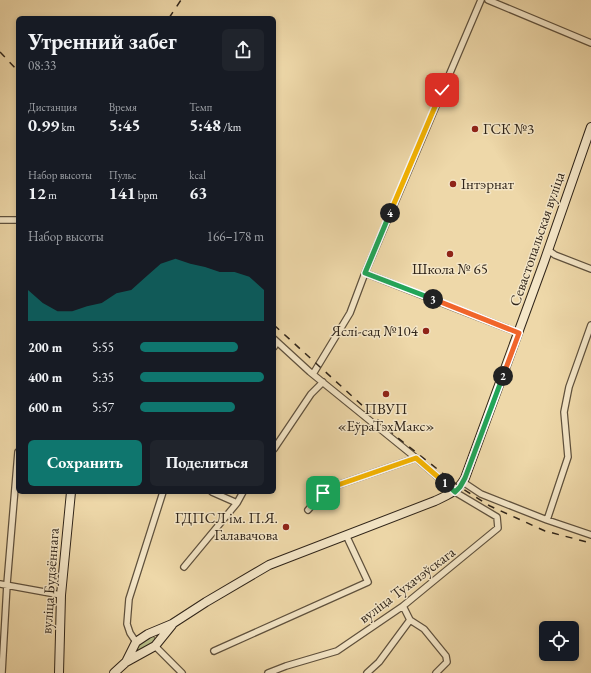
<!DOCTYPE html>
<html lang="ru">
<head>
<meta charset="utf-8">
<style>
  body { margin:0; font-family:"EB Garamond",serif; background:#20242c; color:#f1f3f6; height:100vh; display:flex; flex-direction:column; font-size:15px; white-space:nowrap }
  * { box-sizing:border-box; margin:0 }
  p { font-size:13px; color:#9ea1a6 }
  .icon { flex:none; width:22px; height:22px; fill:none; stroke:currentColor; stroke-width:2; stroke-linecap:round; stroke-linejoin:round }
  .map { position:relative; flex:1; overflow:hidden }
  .details { position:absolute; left:16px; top:16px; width:260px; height:478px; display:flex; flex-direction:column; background:#171b24; border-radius:6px; box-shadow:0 2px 6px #0003 }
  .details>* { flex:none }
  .buttons { position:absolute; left:539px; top:621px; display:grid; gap:8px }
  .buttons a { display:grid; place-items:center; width:40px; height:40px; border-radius:6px; background:#171b24; box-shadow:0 2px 6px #0003; font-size:20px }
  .pin { position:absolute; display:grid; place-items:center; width:34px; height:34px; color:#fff; margin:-17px; border-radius:8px; box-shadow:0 2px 6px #0006 }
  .km { position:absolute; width:20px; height:20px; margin:-10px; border-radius:50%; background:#222; color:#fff; font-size:11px; line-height:20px; text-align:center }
  .round { display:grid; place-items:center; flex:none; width:42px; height:42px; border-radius:6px; background:#20242c }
  .overview { display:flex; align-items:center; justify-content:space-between; height:68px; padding:0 12px }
  h1 { font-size:22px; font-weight:700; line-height:30px }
  .stats { display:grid; grid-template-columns:repeat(3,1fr); gap:6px; height:68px; padding:4px 12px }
  .stats div { display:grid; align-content:center }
  .stats b { font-size:17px; font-weight:700 }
  .stats small { font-size:11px; font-weight:400 }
  .stats p { font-size:11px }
  .chart { height:112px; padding:8px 12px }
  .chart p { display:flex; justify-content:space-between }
  .chart svg { width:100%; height:72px; margin-top:4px; fill:#0f766e; opacity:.7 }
  .primary-button { display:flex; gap:8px; margin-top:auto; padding:8px 12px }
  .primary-button a { flex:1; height:46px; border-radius:6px; background:#0f766e; color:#fff; font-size:16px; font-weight:700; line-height:46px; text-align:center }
  .primary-button a+a { background:#20242c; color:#f1f3f6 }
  ul { padding:0 12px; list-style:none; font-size:13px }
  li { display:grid; grid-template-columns:64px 48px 1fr; align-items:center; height:30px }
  li i { height:10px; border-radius:5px; background:#0f766e }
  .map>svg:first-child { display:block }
  .green { fill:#b7bf89; stroke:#737251 }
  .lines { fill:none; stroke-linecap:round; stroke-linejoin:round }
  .street-casing { stroke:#5f513d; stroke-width:8 }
  .secondary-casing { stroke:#2f2419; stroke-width:10 }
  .street { stroke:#f4e6c7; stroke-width:5.5 }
  .secondary { stroke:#f4e6c7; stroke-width:8 }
  .rail { stroke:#2f2419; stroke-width:1.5; stroke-dasharray:7 7; stroke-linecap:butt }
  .split-1-casing { stroke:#fff; stroke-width:8 }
  .split-2-casing { stroke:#fff; stroke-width:8 }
  .split-3-casing { stroke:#fff; stroke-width:8 }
  .split-4-casing { stroke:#fff; stroke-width:8 }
  .split-5-casing { stroke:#fff; stroke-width:8 }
  .split-1 { stroke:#f5b400; stroke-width:5 }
  .split-2 { stroke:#22a559; stroke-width:5 }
  .split-3 { stroke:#f0652b; stroke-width:5 }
  .split-4 { stroke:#22a559; stroke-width:5 }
  .split-5 { stroke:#f5b400; stroke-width:5 }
  .poi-dot { fill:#8f2418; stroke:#f4e6c7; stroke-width:1.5 }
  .labels { text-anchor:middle; stroke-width:3; stroke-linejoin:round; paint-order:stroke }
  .poi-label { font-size:15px; fill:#2f2419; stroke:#f4e6c7; text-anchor:start }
  .street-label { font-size:15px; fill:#2f2419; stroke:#f4e6c7 }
</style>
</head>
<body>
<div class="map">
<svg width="591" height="673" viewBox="0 0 591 673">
  <rect width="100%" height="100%" fill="#eed8a9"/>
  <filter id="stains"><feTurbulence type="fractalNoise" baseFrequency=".005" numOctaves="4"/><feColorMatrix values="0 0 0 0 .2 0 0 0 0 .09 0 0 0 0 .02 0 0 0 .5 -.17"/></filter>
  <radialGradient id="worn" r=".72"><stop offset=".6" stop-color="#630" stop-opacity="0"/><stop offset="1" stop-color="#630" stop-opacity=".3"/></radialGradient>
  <path class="green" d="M151,635L155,638V642L139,651L137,648L138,643Z"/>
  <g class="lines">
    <g class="street-casing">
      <path id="street" d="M488,0L591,43
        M0,220H18
        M548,250L555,255L591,269
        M365,273L519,333
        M274,347L277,342
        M313,374L350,313L365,273L481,0
        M274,449L311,394L323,382
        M463,482L481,494L547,520L591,535
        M212,492L237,503
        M308,510L323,493L332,487L416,458
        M547,520L568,457L564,412L569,387L591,325
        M184,567L237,503L243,492
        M0,584L61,595
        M403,606L410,620L424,629L446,656L447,662L436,673
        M136,642L130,633L127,624L129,599L163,492
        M155,646L182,673
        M214,651L368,582L346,535
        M2,673L7,584L18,452
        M268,673L286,666L337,651L403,606L498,528L497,517L455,492L416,458L310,372L274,339
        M367,673L379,662L410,620"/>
    </g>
    <g class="secondary-casing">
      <path id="secondary" d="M126,662L136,642L148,634L172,624L206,602L269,565L435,501C448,495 458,491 465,478L544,262L591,127
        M59,673L61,595L71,492
        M114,673L126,662L155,646L172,625"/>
    </g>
    <use href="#street" class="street"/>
    <use href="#secondary" class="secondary"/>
    <path class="rail" d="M169,18L181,0
      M0,52L18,71
      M274,325L398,438L460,487L490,506L545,531L591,543"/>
  </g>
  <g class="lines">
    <g class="split-1-casing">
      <path id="split-1" d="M323,493L332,487L416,458L445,483"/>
    </g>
    <g class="split-2-casing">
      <path id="split-2" d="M445,483L455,492L460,487L465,478L503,376"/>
    </g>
    <g class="split-3-casing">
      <path id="split-3" d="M433,299L519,333L503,376"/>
    </g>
    <g class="split-4-casing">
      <path id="split-4" d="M390,213L365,273L433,299"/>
    </g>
    <g class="split-5-casing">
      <path id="split-5" d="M390,213L442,90"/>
    </g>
    <use href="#split-1" class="split-1"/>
    <use href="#split-2" class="split-2"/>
    <use href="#split-3" class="split-3"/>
    <use href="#split-4" class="split-4"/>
    <use href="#split-5" class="split-5"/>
  </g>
  <g class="poi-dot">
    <circle cx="475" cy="129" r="4"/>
    <circle cx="453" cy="184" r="4"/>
    <circle cx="450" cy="254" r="4"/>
    <circle cx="426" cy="331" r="4"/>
    <circle cx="386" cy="394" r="4"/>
    <circle cx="286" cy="527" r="4"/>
  </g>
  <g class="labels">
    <g class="poi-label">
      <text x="483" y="134">ГСК №3</text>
      <text x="461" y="189">Інтэрнат</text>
      <text x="450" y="274" text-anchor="middle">Школа № 65</text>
      <text x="418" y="336" text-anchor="end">Яслі-сад №104</text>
      <text x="386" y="414" text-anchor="middle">ПВУП<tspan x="386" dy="17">«ЕўраТэхМакс»</tspan></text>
      <text x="278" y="523" text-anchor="end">ГДПСЛ ім. П.Я.<tspan x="278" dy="17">Галавачова</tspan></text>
    </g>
    <g class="street-label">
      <text transform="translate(537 239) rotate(-71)" y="5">Севастопальская вуліца</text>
      <text transform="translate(50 581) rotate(-86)" y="5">вуліца Будзённага</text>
      <text transform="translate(407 585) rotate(-37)" y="5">вуліца Тухачэўскага</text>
    </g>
  </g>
  <rect width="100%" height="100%" filter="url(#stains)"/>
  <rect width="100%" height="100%" fill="url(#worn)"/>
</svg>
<div class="buttons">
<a><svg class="icon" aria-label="locate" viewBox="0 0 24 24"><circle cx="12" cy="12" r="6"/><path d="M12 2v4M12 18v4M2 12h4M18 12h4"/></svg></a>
</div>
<div class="pin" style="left:323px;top:493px;background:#1e9e55"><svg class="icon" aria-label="arrive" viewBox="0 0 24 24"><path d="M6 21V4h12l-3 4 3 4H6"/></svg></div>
<div class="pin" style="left:442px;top:90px;background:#d93025"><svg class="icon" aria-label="check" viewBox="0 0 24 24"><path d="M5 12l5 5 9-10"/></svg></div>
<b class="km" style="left:445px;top:483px">1</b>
<b class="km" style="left:503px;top:376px">2</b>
<b class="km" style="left:433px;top:299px">3</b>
<b class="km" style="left:390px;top:213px">4</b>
<section class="details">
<div class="overview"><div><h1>Утренний забег</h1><p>08:33</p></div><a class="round"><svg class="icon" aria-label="share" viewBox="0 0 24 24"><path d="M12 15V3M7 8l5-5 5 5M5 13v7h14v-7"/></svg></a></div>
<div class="stats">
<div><p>Дистанция</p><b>0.99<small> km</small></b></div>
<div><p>Время</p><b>5:45</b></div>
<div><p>Темп</p><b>5:48<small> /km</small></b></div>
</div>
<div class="stats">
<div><p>Набор высоты</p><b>12<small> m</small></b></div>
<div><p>Пульс</p><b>141<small> bpm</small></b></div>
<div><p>kcal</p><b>63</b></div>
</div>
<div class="chart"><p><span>Набор высоты</span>166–178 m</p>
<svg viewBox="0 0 160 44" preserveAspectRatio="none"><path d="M0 44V25L10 33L20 38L30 38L40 35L50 33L60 27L70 25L80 17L90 9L100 6L110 9L120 11L130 14L140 14L150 17L160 25V44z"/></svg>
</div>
<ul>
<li><b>200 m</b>5:55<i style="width:79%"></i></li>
<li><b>400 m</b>5:35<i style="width:100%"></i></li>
<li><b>600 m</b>5:57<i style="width:77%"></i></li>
</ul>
<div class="primary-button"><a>Сохранить</a><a>Поделиться</a></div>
</section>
</div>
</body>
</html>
